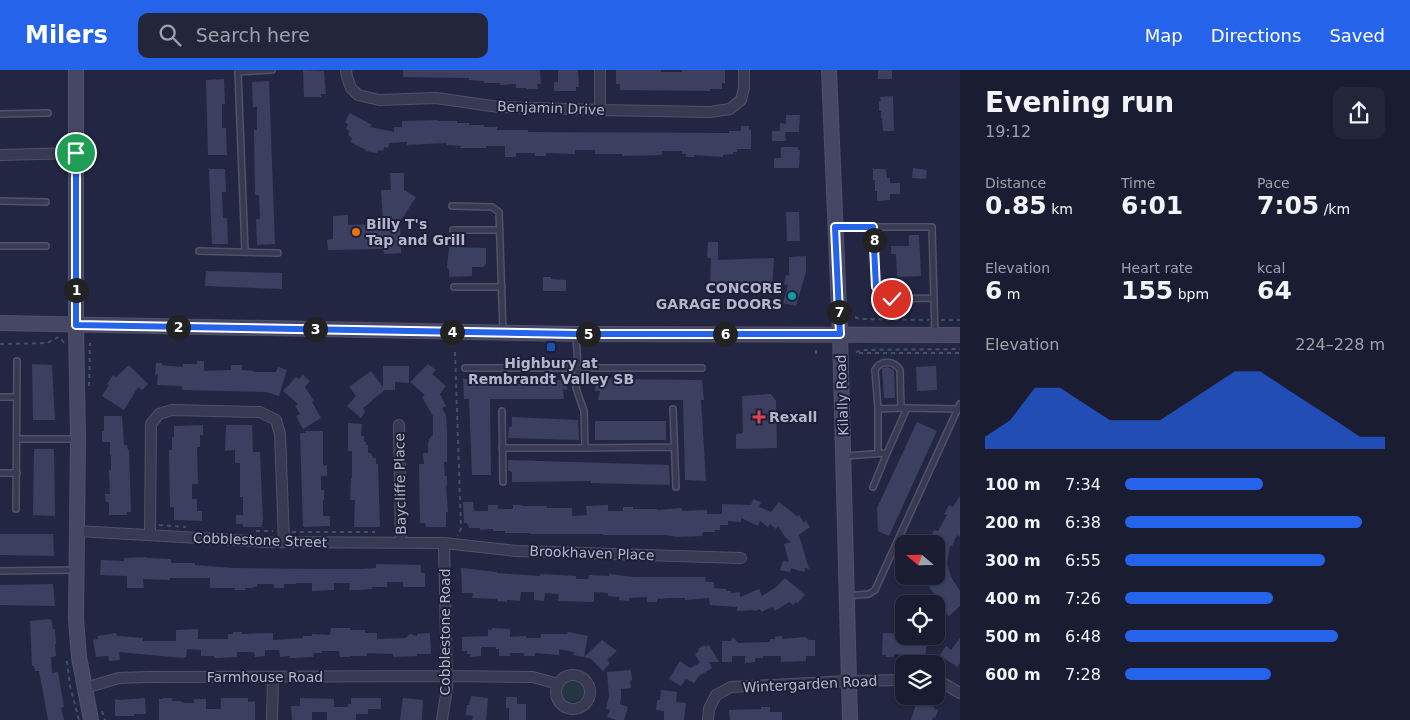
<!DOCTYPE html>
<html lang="en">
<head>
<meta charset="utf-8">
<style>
  body { margin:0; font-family:"DejaVu Sans",sans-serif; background:#23253a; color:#f1f3f6; height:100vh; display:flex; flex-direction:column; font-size:19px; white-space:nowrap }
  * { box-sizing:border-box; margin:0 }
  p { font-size:16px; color:#9fa1ac }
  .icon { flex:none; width:28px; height:28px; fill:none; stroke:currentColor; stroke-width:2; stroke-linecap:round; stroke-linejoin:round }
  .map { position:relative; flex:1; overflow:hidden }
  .side { display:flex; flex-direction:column; background:#1a1c32; width:450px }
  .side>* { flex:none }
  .needle { width:32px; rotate:290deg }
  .buttons { position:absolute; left:895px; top:465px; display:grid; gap:10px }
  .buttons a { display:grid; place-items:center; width:50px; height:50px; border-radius:10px; background:#1a1c32; box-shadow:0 1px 4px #0004,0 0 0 1px #383a4d; font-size:25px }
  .pin { position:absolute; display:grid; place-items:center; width:42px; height:42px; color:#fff; margin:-21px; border:2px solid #fff; border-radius:50%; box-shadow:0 1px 5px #0007 }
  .km { position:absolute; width:25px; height:25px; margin:-12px; border-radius:50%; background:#222; color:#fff; font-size:14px; line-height:25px; text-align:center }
  .round { display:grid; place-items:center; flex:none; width:52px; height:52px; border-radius:10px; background:#23253a }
  .head { display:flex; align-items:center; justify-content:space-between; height:85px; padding:0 25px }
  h1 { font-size:28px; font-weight:700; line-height:38px }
  .figures { display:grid; grid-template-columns:repeat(3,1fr); gap:8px; height:85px; padding:5px 25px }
  .figures div { display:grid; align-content:center }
  .figures b { font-size:25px; font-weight:700 }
  .figures small { font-size:14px; font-weight:400 }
  .figures p { font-size:14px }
  .chart { height:140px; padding:10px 25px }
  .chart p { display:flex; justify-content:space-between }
  .chart svg { width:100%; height:90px; margin-top:5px; fill:#2563eb; opacity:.7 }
  ul { padding:0 25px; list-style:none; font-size:16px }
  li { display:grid; grid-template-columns:80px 60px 1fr; align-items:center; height:38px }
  li i { height:12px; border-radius:6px; background:#2563eb }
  header { display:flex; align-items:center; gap:30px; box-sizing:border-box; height:70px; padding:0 25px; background:#2563eb; color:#fff }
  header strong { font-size:24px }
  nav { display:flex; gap:28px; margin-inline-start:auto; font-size:18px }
  .search { width:350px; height:45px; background:#23253a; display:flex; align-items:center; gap:12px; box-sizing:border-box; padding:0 18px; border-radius:10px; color:#9fa1ac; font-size:19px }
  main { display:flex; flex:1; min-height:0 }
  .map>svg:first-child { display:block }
  .green { fill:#253643 }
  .building { fill:#3c4060 }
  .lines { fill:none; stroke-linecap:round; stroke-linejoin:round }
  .lane-casing { stroke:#4f5269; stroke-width:8 }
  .street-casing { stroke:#4f5269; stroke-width:12 }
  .secondary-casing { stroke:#4f5269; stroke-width:16 }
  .path { stroke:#40525d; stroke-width:2; stroke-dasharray:4 4; stroke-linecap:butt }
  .lane { stroke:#373a52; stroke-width:5 }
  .street { stroke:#373a52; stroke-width:10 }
  .secondary { stroke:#454765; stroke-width:14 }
  .route-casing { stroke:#fff; stroke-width:10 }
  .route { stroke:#2563eb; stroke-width:6 }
  .food-dot { fill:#e8710a; stroke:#1c1f37; stroke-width:2 }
  .culture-dot { fill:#0f9aa8; stroke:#1c1f37; stroke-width:2 }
  .transit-dot { fill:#1a4fb4; stroke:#1c1f37; stroke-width:2 }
  .health-dot { fill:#e0444e; stroke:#1c1f37; stroke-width:2 }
  .labels { text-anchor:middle; stroke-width:4; stroke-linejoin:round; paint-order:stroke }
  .street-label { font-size:14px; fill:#b4b6cc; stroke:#1c1f37 }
  .poi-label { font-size:14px; font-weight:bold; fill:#b4b6cc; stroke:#1c1f37; text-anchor:start }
</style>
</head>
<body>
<header>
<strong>Milers</strong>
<div class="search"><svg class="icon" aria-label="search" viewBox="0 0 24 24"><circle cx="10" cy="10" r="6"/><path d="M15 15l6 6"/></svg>Search here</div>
<nav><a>Map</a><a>Directions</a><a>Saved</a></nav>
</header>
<main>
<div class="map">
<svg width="960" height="650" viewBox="0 0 960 650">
  <rect width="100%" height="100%" fill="#232642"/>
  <path class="green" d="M562 621a11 11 0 1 1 22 0a11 11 0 1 1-22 0Z"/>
  <path class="building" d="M303,0L324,1L326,24H321V27H304Z
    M403,0H540L541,14H537L538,19H527V18H516V14L500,15V13H484V11L469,10V8L403,7Z
    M558,0H578L579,17H576V21H554V12H558Z
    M616,0H661V2H682V0H725V13H722V19H710V21L620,20V14H616Z
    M878,0H892V9H878Z
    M224,9L225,34H222V58H226L227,85H208L206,10Z
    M269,11L275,174L257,175L256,149H260L259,125H255L254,60H257V37H253L252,12Z
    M893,26L894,61H883L882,48H881V41H879V31H881L880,27Z
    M350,43L372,55L370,57L394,62V57H402V51L437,50L438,51H457V53H469V55H484V57H497V60H528V62L729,63V61H741V56H749V60H751V79H737V82H733V84L723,85V87L694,85V87H686V84H682V81H662V85L622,86V84H595V80H575V84L546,83V86H535V83H516V87H505V76H486V78H460L461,76L447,75V73L407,75V72L389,73L388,78L384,77L383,81L378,80L377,83L365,81L366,80L350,72L352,68L348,65L350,61L346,59L348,54L345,52Z
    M786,45H800L799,62H785L786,71H772V61H780V53L786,54Z
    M781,77H798V80H800L799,98H774V88H781Z
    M913,98L927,100L926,109L912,108Z
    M209,99H225L226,122H222L223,148H227L228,174H212Z
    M873,99H886L887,108H890V113H900V124H890V130L877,131V121H875V110H873Z
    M390,103H404V120L416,127L400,152L401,183L384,184L383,179L328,180L327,170L333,169V146L348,145V155L383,154L381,120H391Z
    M786,142H799L800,171H787Z
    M909,165H919L921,206L897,207L896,184H891V176H909Z
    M708,172H718V190L774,188L772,220L710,216L711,188H707Z
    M449,177L486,178V194L483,197H472V206L449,207V199L447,198Z
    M806,186V202L796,236L783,233L788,215L784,214L786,205L789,206V187Z
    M206,201L282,203V219L205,216Z
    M543,207H551V209L566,210V221H543Z
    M197,291H204V301L231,300V295H242V300L254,301V302H276L278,297L287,300L279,326L266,322L182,320V316L157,315L158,303L155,306L156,293H162V295L168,296L183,297V294H197Z
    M32,294L52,295L55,350H33Z
    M428,294L436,300L432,304L446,316L440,324L446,336L442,338L446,345L447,362V392H444L445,406H447V416H446L448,442H446V457H426L425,453H420L419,394H424L423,383H428V374L429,369L433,365V346L422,327L425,325L410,312Z
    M129,295L148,314L142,320L138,317L124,340L102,326L109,315L107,314L113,305L116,307Z
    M383,296H409V313L395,312V320H385L372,330V331L363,338L365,342L361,348L347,336L356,326L349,317L371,301L383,317Z
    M936,296L937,320L917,321L916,297Z
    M887,297L894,300L895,328H884L882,298Z
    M303,305L310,311L305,317L314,331L312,332L321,348L303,359L296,346L300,344L295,336L298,334L283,321L296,307L299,309Z
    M463,309L566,310L567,320L563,319L564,329H490L491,405H472L469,329H464Z
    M596,309L702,310L704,330H701L706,411L685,410L683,330H598L600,321H595Z
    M771,324L776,331L777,378L736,379V364L743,363L742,326Z
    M104,346H122L124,375H127L128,380H129L131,442H127V445H109V432H106L105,424H110L109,401L111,400V385H110V372H102V361H104Z
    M512,347L578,350L579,370L508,368L509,357L512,356Z
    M595,351H666V370H595Z
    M917,352L937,361L889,466L878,461L877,438Z
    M348,353L362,354L361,366H364V372H366V375H368V383H371L373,388H376V394H378L380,457H354L355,430H350L351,408H352V381H348Z
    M203,355V365H200V377H197L198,414H192V429H197V441H202V451L174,450V437H170L169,380H172V367H174V356Z
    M226,355H252L253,382H260L263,452H262V457H243V454H236V445H243V427H240V393H235V380L225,381Z
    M305,361H323V396L327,395V406H321V420H324V430H323V446H330V456L303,457L300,363H306Z
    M34,379H54L55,446L33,445Z
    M508,390L669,395L670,415L591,413V411L512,412V402L508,401Z
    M960,426V467L957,465L952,476L950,475L947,494L951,507L960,521V536L949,546L941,538L935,528L936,527L922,506H936V472L930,470L934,460L938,461L947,445L944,444L949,435L953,437Z
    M753,429L761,432L759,437L771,442L779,432L797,446L799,445L804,453L806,451L810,457L799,465L809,499L805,498L804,502L791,498L790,502L780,500L783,491L789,492L784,474L791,472L785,467L778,456L776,459L770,454L768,457L760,451L758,456L741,448V452L728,451V455H720V460H715V462H703L702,466L677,467L666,465H603V464H530V463H505V461H493V459L480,460V458H469L467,453H464L463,432H473L474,441H488V435H498V439H513V435H522V436H547V438H572V446L587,445L586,436L608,435V441H623V437H633V439H657V440L682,438V441L707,440V444H722V434L751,435Z
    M0,464H53L54,486L0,485Z
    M147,487V488L171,489V493H195V495L233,498L312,499H362L376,498V494L421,495V503H425V517H403V512H387V517H372V519L358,520H349L350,513H334V520L312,521V513H296V514H284V518H274V514H257V517H253V518H245V520H235V518H210V508H170V510L143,509L144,518H127V506L100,505L101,490L124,491V488Z
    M461,498L497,502V503L540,506V504L576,506V509H588L589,505L609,506V504L634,507H705L706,512H714V518L726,519V521H731V523L740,522V527L759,519L762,526L776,517L785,508L805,525L798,533L796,532L793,535L789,532L775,541L773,537L761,542L760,539L755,541L754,540L737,541V537L710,535L709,528L685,530V528H670L657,529V532H647V527L629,528V531L619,530V527L608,526V523L594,522V532L558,531L559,524L545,523L544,531L534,530V522H521L520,531L507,530V532L497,531V529L472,528L473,523H462Z
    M53,514L55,536L0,535V515Z
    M50,549L52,552L53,559H55L56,574H55L56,586L51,587L52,603L58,602L64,637L61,638L64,650H48L39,601H35L34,596H32L30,551Z
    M331,558H350V560H365V563H377V569L405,568L410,564L417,566V564L430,563L431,584H417V586L393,587V584L367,583V586H350V587H340L339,581H322V583H314L313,587L290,588V586L280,587L279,580H265V586L255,587L254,582H237V587L214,588V586H201V580L187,579L186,587L183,588L119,582L120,590L109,591L108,586L96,587L93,570L98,569V566L116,563L117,566L143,568V571H176V560L198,559V569H228V564H233V562H242V564L273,563V570L303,568V566H312V564L330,565Z
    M492,558L510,559V567L526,566V568H541V564H567L568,562L588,566L584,587L573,585L574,582L559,579V585L535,583V586H524V583H510V586H499V579H496V577H481V586L470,587V584H467V581H462V567L488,566V560H492Z
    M883,563L904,564V566H928L925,587L894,584V587H886V585H882Z
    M782,566V569L806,567L809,570H815V586H806V591L781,592V586H763V588H755V592L745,593V586H732V592H722V571H731L733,567L738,573L770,572V569H775V567Z
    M960,568V593L957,597L940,585L946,576L951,580Z
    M602,570L617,581L607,590L610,593L603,601L591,589L584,587Z
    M704,575L706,577L709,575L719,592H709L712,598L699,606L694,613L686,609L681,616L669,609L680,591L690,598L700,593L695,584L699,581L698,579Z
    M631,600L632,610L630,611L631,618L621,619V628L620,634L628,637L624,650H616L607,647L610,640L606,639L609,626L607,602Z
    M661,620L677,622L676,632L686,633L684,650H664V641L656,640L657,630H660Z
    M471,626L488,628L486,650H472L473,646L466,645L467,635H469Z
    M506,627H517V634H526V650H509V638H506Z
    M145,628L146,644H134V646H115V629L119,630Z
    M163,628H172V631H180L184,633H194V629H206V639H221V628H248V632L255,631V650H159V629H163Z
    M300,628L334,629V637H348V634H351V628H381V639H368V644H356V650H327V642H312V650H292L291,636H300Z
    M403,628L423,630L422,650H400Z
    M917,630L934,637V639L938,640L935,648L933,647L932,650H911Z
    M761,637H770V642H782V650H730L729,640L761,639Z"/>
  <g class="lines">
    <g class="lane-casing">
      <path id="lane" d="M0,44L48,43
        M0,131L46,132
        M452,136L492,137L499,142L503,262
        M836,157H932L935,265
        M873,157L876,217L883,226L892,229L934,228
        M453,160H500
        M0,176H46
        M199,181L278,183
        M245,182L238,2L272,0
        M454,217H502
        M576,265L578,298L576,318L584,341L585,378
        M465,298H702
        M0,327H17
        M673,339L676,417
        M878,339L875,300C880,290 894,290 900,300L901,338
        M502,341L503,412
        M17,369H76
        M502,378H585L674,377
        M878,383V339L904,338
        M844,386L887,383L907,338L957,339
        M0,403H17
        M873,417L887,383
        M16,439L17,291
        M0,501L76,500
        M847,526L869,524L875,520L960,334"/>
    </g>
    <g class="street-casing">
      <path id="street" d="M346,0L347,7L351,18L358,25L379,30L436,28L499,37L600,40L710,42L730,39L741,30L744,18V0
        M600,0V40
        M0,85L76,83
        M399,355L401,473
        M77,461L267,472L444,473L516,481L741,488
        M150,465L151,354L159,344L172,340L260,342L276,350L280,364L284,471
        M556 622a17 17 0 1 1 34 0a17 17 0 1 1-34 0Z
        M936,612L943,613L960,623
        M85,618L119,608L148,607L446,606L533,607L558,614
        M272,650L273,607
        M442,650L447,618L444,473
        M708,650L709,639L716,625L731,617L849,611L904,610"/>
    </g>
    <g class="secondary-casing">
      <path id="secondary" d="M76,0V255L78,369L76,549L79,587L91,650
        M829,0L840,264L850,650
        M0,253L576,264L960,265"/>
    </g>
    <path class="path" d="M855,247L860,249L929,250
      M941,250H960
      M0,274L47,273L59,267L65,274
      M816,280V286
      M455,282L461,458L458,466
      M856,282L862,280L960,279
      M859,283H960
      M89,316L90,273
      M159,455L186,457
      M256,461H273
      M292,462H375
      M67,591L70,616L79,650
      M102,641L105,650"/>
    <use href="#lane" class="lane"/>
    <use href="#street" class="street"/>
    <use href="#secondary" class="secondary"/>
  </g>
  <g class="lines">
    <g class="route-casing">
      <path id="route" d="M76,83V255L576,264H840L835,157H873L876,217L883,226L892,229"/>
    </g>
    <use href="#route" class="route"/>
  </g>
  <circle class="food-dot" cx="356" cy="162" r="5"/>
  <circle class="culture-dot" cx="792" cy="226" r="5"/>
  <rect class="transit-dot" x="546" y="272" width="10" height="10" rx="2.5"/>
  <path class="health-dot" d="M756.5 339.5h5v5h5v5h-5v5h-5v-5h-5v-5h5z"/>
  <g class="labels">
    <g class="street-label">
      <text transform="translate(551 38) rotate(2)" y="5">Benjamin Drive</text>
      <text transform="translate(842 325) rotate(-92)" y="5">Kilally Road</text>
      <text transform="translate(400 414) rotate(-91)" y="5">Baycliffe Place</text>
      <text transform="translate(260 470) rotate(2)" y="5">Cobblestone Street</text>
      <text transform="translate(592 483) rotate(2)" y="5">Brookhaven Place</text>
      <text transform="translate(445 562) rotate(-90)" y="5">Cobblestone Road</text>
      <text x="265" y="612">Farmhouse Road</text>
      <text transform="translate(810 614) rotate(-3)" y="5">Wintergarden Road</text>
    </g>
    <g class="poi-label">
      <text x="366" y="159">Billy T's<tspan x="366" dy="16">Tap and Grill</tspan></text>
      <text x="782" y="223" text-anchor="end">CONCORE<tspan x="782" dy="16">GARAGE DOORS</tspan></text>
      <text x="551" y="298" text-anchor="middle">Highbury at<tspan x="551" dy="16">Rembrandt Valley SB</tspan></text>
      <text x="769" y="352">Rexall</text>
    </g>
  </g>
</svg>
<div class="buttons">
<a><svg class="needle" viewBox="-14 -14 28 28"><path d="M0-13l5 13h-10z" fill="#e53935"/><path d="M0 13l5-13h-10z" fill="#9fa1ac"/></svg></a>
<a><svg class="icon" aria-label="locate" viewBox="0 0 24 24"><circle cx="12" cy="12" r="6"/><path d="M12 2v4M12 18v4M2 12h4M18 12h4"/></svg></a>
<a><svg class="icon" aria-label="layers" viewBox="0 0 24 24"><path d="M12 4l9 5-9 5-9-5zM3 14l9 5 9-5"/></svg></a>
</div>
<div class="pin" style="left:76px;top:83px;background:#1e9e55"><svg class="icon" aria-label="arrive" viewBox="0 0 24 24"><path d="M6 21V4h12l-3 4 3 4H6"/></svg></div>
<div class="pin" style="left:892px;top:229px;background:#d93025"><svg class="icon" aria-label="check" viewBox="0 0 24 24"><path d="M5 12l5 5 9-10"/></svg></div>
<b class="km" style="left:76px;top:220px">1</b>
<b class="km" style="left:178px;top:257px">2</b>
<b class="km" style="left:315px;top:259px">3</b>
<b class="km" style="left:452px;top:262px">4</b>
<b class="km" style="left:588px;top:264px">5</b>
<b class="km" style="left:725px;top:264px">6</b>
<b class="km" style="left:839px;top:242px">7</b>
<b class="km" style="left:874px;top:170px">8</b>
</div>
<section class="side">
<div class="head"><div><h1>Evening run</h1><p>19:12</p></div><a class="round"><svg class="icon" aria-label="share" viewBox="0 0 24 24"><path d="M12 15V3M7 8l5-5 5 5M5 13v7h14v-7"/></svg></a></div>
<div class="figures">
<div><p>Distance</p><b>0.85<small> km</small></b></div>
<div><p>Time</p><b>6:01</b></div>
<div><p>Pace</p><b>7:05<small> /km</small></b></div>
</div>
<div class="figures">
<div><p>Elevation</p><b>6<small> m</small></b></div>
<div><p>Heart rate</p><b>155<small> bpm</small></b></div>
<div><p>kcal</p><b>64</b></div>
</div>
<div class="chart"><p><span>Elevation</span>224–228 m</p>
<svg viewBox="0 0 160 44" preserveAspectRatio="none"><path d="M0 44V38L10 30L20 14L30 14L40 22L50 30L60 30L70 30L80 22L90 14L100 6L110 6L120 14L130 22L140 30L150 38L160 38V44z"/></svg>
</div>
<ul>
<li><b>100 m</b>7:34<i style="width:53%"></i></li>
<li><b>200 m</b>6:38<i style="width:91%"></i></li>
<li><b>300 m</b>6:55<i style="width:77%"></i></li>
<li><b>400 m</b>7:26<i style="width:57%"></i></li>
<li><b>500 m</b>6:48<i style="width:82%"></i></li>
<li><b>600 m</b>7:28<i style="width:56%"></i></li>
</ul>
</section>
</main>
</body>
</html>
